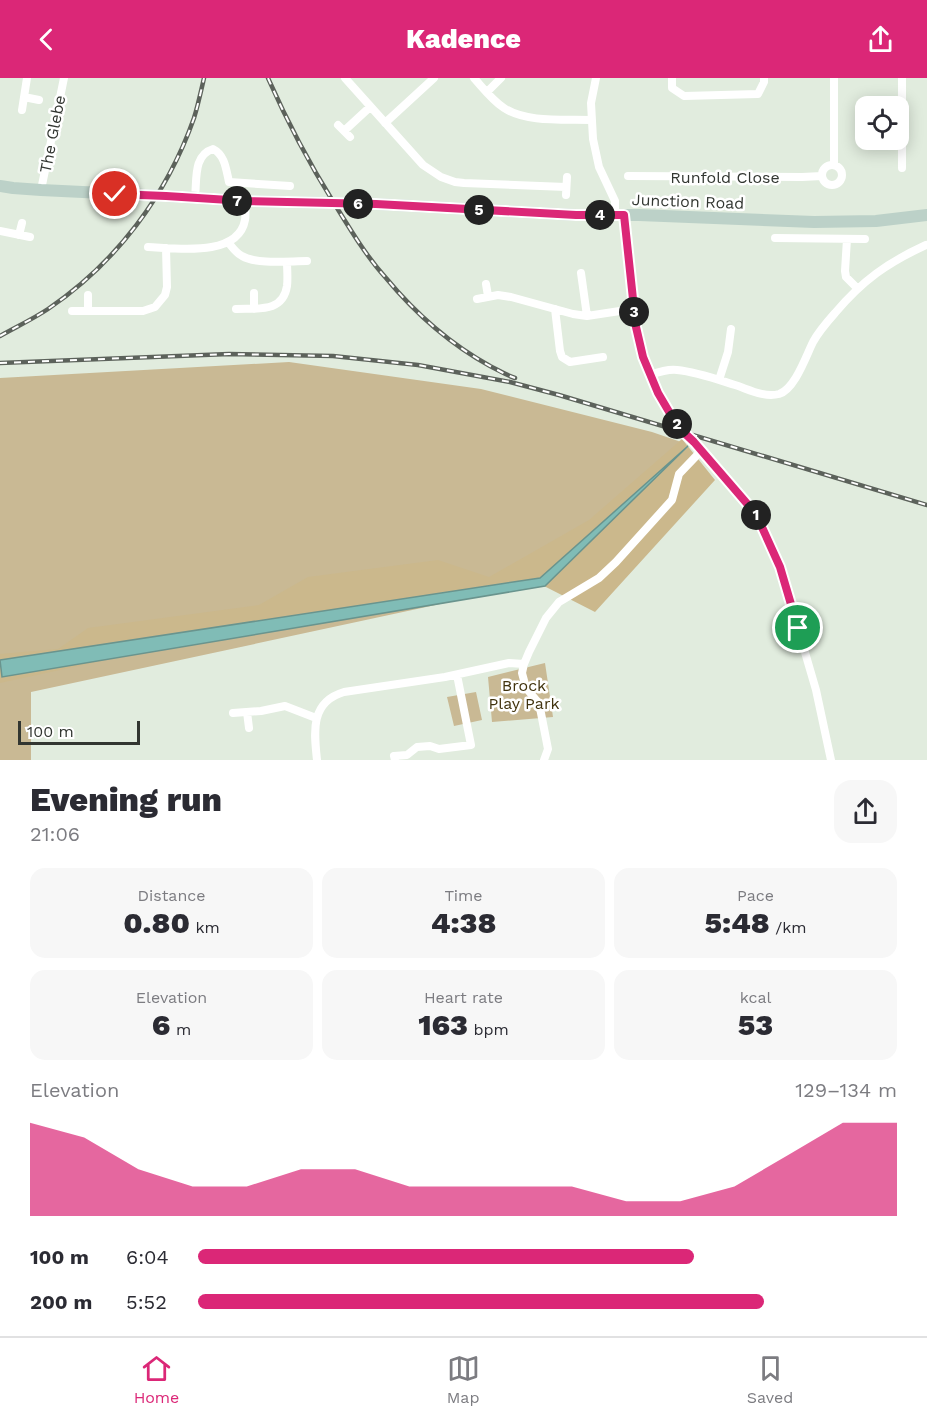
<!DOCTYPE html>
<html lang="en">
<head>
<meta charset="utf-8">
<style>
  body { margin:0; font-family:"Work Sans",sans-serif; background:#f7f7f7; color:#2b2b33; height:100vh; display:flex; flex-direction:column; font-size:22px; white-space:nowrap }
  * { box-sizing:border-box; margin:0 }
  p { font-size:20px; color:#7c7c81 }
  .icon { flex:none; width:33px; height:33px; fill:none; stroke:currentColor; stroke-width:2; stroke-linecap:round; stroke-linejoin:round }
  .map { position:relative; height:682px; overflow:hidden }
  .drawer { display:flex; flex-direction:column; background:#fff; flex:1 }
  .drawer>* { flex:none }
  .fabs { position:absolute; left:855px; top:18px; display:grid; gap:12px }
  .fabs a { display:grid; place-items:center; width:54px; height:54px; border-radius:12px; background:#fff; box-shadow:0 3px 15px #0003; font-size:30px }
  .scale { position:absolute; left:18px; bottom:15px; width:122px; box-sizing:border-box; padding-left:6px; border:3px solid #323631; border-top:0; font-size:16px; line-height:21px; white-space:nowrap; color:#323631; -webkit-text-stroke:4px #fff; paint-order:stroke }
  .pin { position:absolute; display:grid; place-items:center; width:51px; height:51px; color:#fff; margin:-26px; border:3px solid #fff; border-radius:50%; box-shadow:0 2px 6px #0007 }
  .km { position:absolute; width:30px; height:30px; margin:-15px; border-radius:50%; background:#222; color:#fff; font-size:16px; line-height:30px; text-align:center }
  .round { display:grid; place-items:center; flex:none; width:63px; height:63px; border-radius:18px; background:#f7f7f7 }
  .head { display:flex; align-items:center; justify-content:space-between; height:102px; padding:0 30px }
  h1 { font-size:33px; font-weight:800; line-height:45px }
  .stats { display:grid; grid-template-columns:repeat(3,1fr); gap:9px; height:102px; padding:6px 30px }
  .stats div { display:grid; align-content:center; border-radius:15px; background:#f7f7f7; text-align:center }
  .stats b { font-size:30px; font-weight:800 }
  .stats small { font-size:16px; font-weight:400 }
  .stats p { font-size:16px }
  .chart { height:168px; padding:12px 30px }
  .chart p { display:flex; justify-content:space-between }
  .chart svg { width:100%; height:108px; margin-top:6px; fill:#db2777; opacity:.7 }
  ul { padding:0 30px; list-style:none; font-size:20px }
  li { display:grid; grid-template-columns:96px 72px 1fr; align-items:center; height:45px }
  li i { height:15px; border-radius:8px; background:#db2777 }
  header { display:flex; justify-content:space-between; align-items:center; height:78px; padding:0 30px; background:#db2777; color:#fff; font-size:27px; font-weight:800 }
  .tabs { display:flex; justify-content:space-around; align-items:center; height:84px; border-top:2px solid #e1e1e2; background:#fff; font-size:16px; color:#7c7c81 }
  .tabs a { display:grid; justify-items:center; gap:3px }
  .tabs .selected { color:#db2777 }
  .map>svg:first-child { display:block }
  .green { fill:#c9b994 }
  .forest { fill:#cbb88c }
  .water { fill:#80bcb6; stroke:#69948e; stroke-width:1.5 }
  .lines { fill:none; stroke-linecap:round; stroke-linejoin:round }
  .street { stroke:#fff; stroke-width:8 }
  .secondary { stroke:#bcd1c8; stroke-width:12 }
  .rail-casing { stroke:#5c625b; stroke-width:4.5 }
  .rail { stroke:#fff; stroke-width:2; stroke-dasharray:7; stroke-linecap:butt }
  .route-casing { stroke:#fff; stroke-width:12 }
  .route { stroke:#db2777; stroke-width:8 }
  .labels { text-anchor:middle; stroke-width:5; stroke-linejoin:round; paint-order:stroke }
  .street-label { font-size:16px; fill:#323631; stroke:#fff }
  .park-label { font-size:16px; fill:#41330e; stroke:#fff }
</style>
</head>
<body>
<header><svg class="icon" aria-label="back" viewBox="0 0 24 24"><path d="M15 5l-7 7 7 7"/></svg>Kadence<svg class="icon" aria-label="share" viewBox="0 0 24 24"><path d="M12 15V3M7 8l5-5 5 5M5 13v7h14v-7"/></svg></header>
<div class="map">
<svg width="927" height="682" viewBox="0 0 927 682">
  <rect width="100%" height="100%" fill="#e1ecde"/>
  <path class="green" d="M289,284L481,311L652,354L684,365L543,504L31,614V682H0V300Z
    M545,585L553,639L492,644L488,599Z
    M476,614L482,642L454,648L447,619Z"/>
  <path class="forest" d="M682,361L715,402L595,534L544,508L277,545L0,605V576L58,571L88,550L259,527L308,499L438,482L489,499L589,442Z"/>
  <path class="water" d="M688,368L545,508L2,599L0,582L540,500Z"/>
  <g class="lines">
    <path class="street" d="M345,0L423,87L441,99L455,104L464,105L566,109
      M474,0C483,10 492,22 504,30C527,45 564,41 591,42
      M596,0L591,25L593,61L599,89L615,123V137
      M672,0V10L684,18L758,16L764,4V0
      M834,0V87
      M902,0V90
      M487,14L501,0
      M24,19L39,22
      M22,32L27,0
      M385,45L434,0
      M338,47L350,59
      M344,53L370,29
      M822 97a10 10 0 1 1 20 0a10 10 0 1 1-20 0Z
      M628,98L802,99L822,98
      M41,112L64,0
      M566,117L567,99
      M195,120C197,102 193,77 213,71C225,77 226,91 229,104L290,108
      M624,137L636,249L643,279L658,315L678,349L694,364L756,436L780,489L816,612L831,682
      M0,153L30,159
      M19,157L22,145
      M775,160L865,161
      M847,161L845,193L846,199L857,210
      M228,164C232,169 236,175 242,178C258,187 289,183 307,183
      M148,169C175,170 238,180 245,142C246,136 245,129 245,123
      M581,195L587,238
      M486,206L488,218
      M88,217V233
      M477,221L498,217L511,219L573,236L587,238L633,231
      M236,231C257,230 283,235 287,208C288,200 287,191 287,184
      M254,231V215
      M555,231L560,273L562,279L570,284L603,279
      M72,233H143L155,229L165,217L167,209L166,170
      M650,297C659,294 668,291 677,292C697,294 716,301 735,307C748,311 764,320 779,316C795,311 806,278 813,264C819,253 827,244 835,235C863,202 887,185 926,167
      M719,302L728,274L731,251
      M247,634L249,650
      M233,635L261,633L285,628L316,640
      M317,682C314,654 310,624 344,614L445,599L509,585L524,586
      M395,682L394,678L407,677L417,669L430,668L439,671L471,667L457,597
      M544,682L548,671L540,630L537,623L526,610L522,595L524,586L529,574L546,540L559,524L599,500L616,484L672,422L679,396L701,373"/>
    <path class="secondary" d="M0,108L13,110L41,112L166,118L245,123L376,126L576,137H639L814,144L876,143L927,137"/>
    <g class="rail-casing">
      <path id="rail" d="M268,0C287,43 309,85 334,125C350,151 366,178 386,200C415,235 450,266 490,288C498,292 506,297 515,300
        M0,258C16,249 33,241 48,231C116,185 167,117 194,40C198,27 201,13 204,0
        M0,285L229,276L333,278L418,287L510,304L559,317L927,427"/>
    </g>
    <use href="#rail" class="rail"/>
  </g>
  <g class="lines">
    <g class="route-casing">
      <path id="route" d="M115,116L166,118L245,123L376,126L576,137H624L636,249L643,279L658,315L678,349L694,364L756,436L780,489L798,550"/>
    </g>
    <use href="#route" class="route"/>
  </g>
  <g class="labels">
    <g class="street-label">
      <text transform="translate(52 56) rotate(-79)" y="6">The Glebe</text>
      <text x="725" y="105">Runfold Close</text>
      <text transform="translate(688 123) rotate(2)" y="6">Junction Road</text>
    </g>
    <g class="park-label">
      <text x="524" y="613">Brock<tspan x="524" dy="18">Play Park</tspan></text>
    </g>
  </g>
</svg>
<div class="fabs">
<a><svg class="icon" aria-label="locate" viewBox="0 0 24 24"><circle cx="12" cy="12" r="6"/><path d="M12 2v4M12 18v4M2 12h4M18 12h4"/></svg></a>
</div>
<div class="scale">100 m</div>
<div class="pin" style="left:798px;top:550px;background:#1e9e55"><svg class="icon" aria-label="arrive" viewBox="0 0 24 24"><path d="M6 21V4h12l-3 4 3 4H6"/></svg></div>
<div class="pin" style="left:115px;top:116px;background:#d93025"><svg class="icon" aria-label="check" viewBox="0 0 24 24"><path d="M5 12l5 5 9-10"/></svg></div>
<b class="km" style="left:756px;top:437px">1</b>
<b class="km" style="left:677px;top:346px">2</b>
<b class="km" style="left:634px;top:234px">3</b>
<b class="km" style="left:600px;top:137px">4</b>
<b class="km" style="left:479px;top:132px">5</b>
<b class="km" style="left:358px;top:126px">6</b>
<b class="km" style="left:237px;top:123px">7</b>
</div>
<section class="drawer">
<div class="head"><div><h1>Evening run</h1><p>21:06</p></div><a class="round"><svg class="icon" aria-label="share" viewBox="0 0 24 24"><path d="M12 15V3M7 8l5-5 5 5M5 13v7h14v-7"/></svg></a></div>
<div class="stats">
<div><p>Distance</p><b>0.80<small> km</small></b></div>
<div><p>Time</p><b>4:38</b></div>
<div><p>Pace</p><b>5:48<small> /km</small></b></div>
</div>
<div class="stats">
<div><p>Elevation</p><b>6<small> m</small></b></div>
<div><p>Heart rate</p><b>163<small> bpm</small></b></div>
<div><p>kcal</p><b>53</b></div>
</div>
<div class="chart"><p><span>Elevation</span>129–134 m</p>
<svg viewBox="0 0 160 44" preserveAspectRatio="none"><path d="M0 44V6L10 12L20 25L30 32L40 32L50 25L60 25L70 32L80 32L90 32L100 32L110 38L120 38L130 32L140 19L150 6L160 6V44z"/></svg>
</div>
<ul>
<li><b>100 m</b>6:04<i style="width:71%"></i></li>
<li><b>200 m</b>5:52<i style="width:81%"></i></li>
</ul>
</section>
<nav class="tabs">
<a class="selected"><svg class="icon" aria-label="home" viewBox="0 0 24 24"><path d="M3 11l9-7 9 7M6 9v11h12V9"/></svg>Home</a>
<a><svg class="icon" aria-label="map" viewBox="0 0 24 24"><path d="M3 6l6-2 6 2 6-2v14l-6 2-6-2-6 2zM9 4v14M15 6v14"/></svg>Map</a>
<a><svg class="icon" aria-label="saved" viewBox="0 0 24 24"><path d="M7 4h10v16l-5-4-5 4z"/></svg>Saved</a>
</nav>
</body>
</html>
